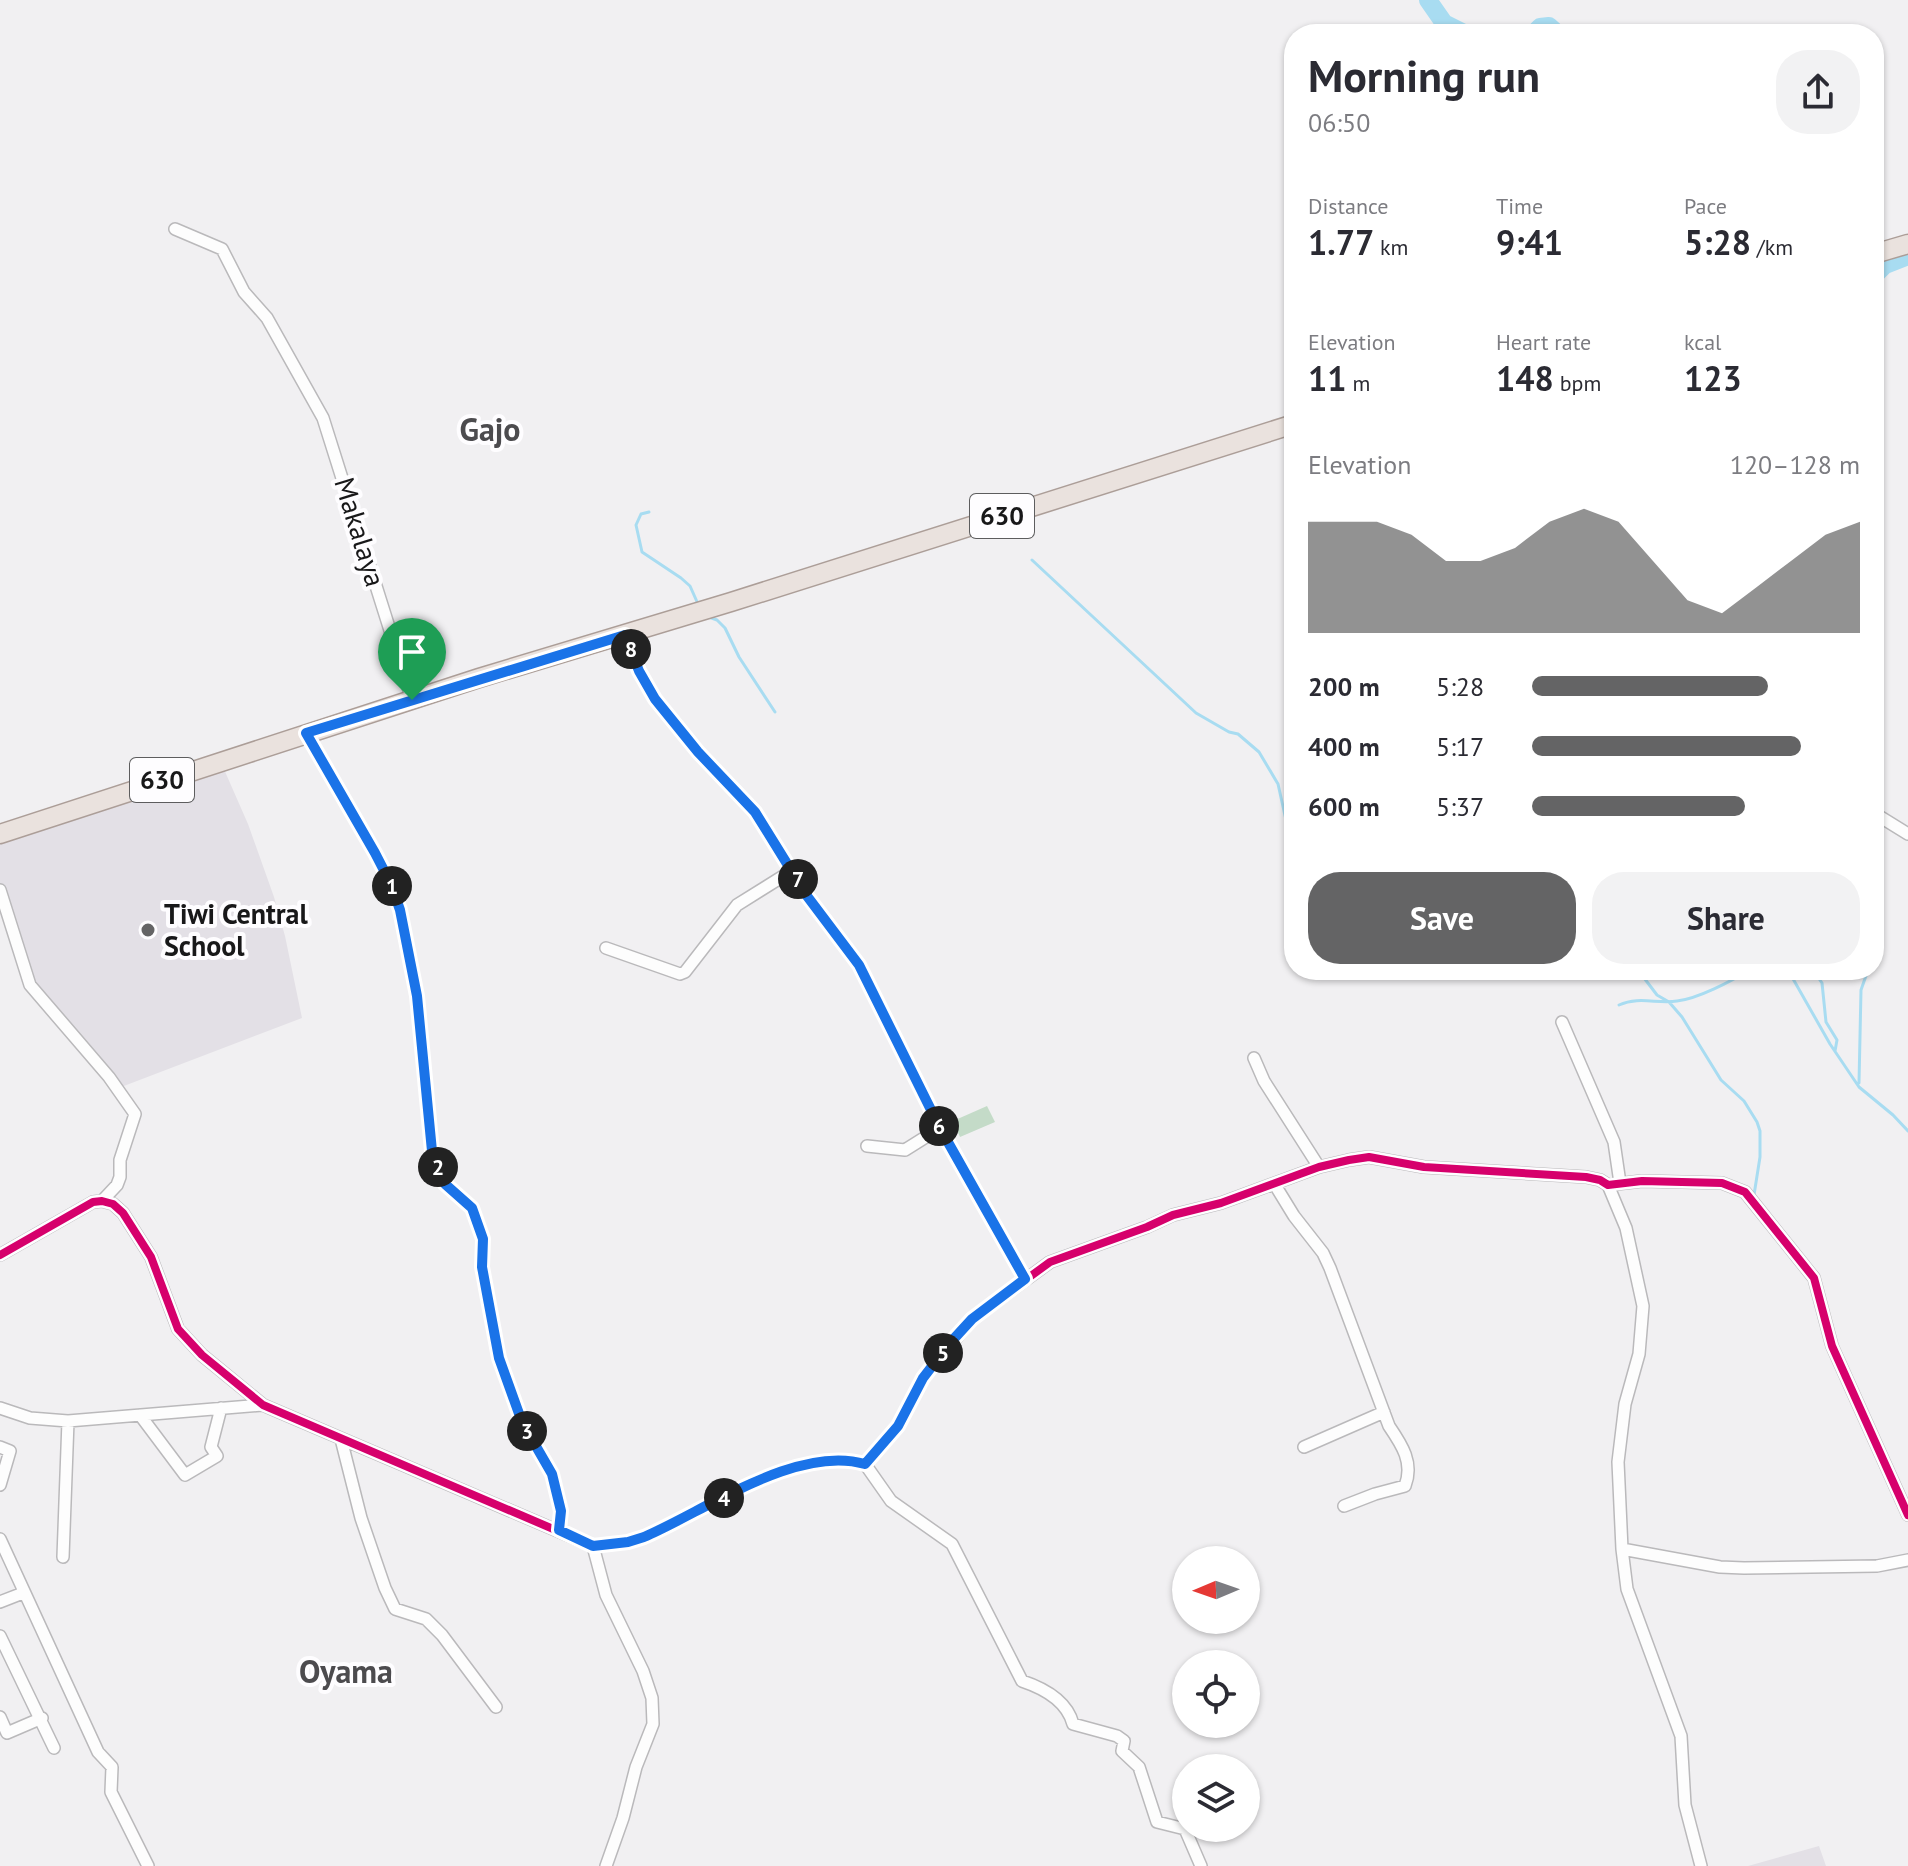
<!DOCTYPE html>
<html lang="en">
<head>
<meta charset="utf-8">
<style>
  body { margin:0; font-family:"PT Sans",sans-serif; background:#f2f2f3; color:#2b2b33; height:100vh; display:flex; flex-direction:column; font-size:30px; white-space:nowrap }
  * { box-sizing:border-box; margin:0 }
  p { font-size:26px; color:#7c7c81 }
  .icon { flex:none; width:44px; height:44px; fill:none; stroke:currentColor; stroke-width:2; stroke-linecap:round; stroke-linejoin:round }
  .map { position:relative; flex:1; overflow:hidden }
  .drawer { position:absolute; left:1284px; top:24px; width:600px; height:956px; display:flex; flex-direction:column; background:#fff; border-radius:32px; box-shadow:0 2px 6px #0004 }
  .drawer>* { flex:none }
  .needle { width:52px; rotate:268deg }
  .tools { position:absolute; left:1172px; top:1546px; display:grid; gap:16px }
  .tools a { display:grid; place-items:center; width:88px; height:88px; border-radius:50%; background:#fff; box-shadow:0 2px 6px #0004; font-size:40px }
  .pin { position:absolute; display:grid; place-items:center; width:68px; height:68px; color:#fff; margin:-82px -34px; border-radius:50% 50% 50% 0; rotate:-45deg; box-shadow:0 0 8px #0007 }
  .pin .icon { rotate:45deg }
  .km { position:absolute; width:40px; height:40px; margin:-20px; border-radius:50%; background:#222; color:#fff; font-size:22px; line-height:40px; text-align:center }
  .round { display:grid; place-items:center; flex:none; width:84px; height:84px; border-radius:32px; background:#f2f2f3 }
  .headline { display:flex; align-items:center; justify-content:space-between; height:136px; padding:0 24px }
  h1 { font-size:44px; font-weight:800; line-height:60px }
  .figures { display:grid; grid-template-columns:repeat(3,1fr); gap:12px; height:136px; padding:8px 24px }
  .figures div { display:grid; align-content:center }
  .figures b { font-size:34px; font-weight:800 }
  .figures small { font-size:22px; font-weight:400 }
  .figures p { font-size:22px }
  .chart { height:224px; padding:16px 24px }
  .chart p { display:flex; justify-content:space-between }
  .chart svg { width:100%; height:144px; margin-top:8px; fill:#646465; opacity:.7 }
  .cta { display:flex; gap:16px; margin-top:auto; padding:16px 24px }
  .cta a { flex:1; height:92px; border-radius:32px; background:#646465; color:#fff; font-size:32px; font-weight:800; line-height:92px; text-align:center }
  .cta a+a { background:#f2f2f3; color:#2b2b33 }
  ul { padding:0 24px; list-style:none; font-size:26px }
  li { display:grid; grid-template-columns:128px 96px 1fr; align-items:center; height:60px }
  li i { height:20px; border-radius:10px; background:#646465 }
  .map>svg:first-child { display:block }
  .built { fill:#e3e0e6 }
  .garden { fill:#c4dbc8 }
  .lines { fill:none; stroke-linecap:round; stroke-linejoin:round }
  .stream { stroke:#a8dcf1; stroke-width:3 }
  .river { stroke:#a8dcf1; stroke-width:18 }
  .street-casing { stroke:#bab9bb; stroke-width:14 }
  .primary-casing { stroke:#ac9e98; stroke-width:21 }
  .street { stroke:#fdfdfd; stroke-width:11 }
  .primary { stroke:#eae2de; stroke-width:18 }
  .cycleway-casing { stroke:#fefdff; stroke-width:13 }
  .cycleway { stroke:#d6006c; stroke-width:8 }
  .route-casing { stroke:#fff; stroke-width:16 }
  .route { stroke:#1a73e8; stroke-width:10 }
  .poi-dot { fill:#646465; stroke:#fefdff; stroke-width:3 }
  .labels { text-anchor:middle; stroke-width:8; stroke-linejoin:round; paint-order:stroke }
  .shield { fill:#fefdff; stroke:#5d5d5e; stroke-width:2 }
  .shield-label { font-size:26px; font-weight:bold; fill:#181819 }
  .street-label { font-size:28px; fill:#181819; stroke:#fefdff }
  .poi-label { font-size:28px; font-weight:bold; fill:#181819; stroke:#fefdff; text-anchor:start }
  .quarter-label { font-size:32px; font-weight:bold; fill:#4c4b4e; stroke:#fefdff }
</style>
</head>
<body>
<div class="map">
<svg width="1908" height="1866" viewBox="0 0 1908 1866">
  <rect width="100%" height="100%" fill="#f1f0f2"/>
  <path class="built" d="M223,767L248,824L274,897L285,936L302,1018L116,1089L27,986L0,901V843Z
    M1819,1846L1826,1866H1748Z"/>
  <path class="garden" d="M987,1106L995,1122L960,1137L953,1121Z"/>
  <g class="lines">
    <path class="stream" d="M649,512L641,514L636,525L642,552L681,578L690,586L698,604
      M1032,560L1196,713L1229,732L1238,734L1259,752L1278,784L1294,856
      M706,616L717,620L725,628L739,657L775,712
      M1638,970L1657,995L1669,1002L1682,1017L1721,1080L1744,1101L1757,1122L1760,1131V1157L1754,1195
      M1788,970L1830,1044L1859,1087L1893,1115L1908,1131
      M1813,970L1822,983L1826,1022L1837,1040L1835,1051
      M1619,1005C1639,996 1657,1004 1677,1001C1697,999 1732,981 1749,970
      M1859,1083L1861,990L1868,970"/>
    <path class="river" d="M1428,0L1444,23L1466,34
      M1533,34L1540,27L1549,26L1558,34
      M1874,276L1885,265L1908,256"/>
    <g class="street-casing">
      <path id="street" d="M175,229L222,249L244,292L267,318L323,418L412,700
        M625,635L639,671L655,699L698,752L755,812L807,896L859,965L940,1128L1025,1279
        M306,733L375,853L391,884L400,910L417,996L432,1151L445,1184L472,1208L483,1239L482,1267L499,1358L522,1422L552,1474L561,1511L559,1530
        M1874,813L1908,834
        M0,890L30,985L109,1077L135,1114L120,1160V1177L117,1185L102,1201
        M606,948L680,974L685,972L737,905L793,870
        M1562,1022L1614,1142L1620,1183
        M1254,1058L1264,1081L1319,1167
        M867,1146L905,1150L940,1128
        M1275,1185L1294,1216L1323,1253L1330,1268L1389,1426C1402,1445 1414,1463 1405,1486L1375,1494L1344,1506
        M1608,1185L1626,1228L1643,1306L1639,1354L1625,1404L1618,1462L1622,1549L1627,1589L1681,1736L1685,1805L1701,1866
        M0,1255L93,1202L102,1201L113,1204L123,1213L151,1257L178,1329L202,1355L263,1405L593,1546L628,1542L644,1537C705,1511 797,1444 865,1464L898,1426L923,1378L972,1319L1050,1262L1147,1227L1173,1215L1221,1203L1319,1167L1349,1160L1369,1157L1424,1167L1586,1177L1600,1180L1608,1185L1642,1181L1722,1183L1745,1192L1814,1278L1832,1346L1908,1515
        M0,1408L30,1418L68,1421L262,1405
        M140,1415L185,1475L217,1456L211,1447L221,1408
        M341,1439L361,1518L385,1588L395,1609L426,1619L442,1635L496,1707
        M0,1447L10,1451L0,1485
        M1304,1447L1384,1412
        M865,1464L891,1501L952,1544L1022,1681C1043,1688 1067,1701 1073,1724L1117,1736L1124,1741L1122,1751L1139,1767L1157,1822L1185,1829L1201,1866
        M0,1539L98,1752L112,1767L111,1792L148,1866
        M593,1546L606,1595L643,1671L652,1698L653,1724L636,1767L623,1818L606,1866
        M1622,1549L1720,1567L1744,1568L1877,1566L1908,1560
        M63,1557L68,1421
        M0,1602L23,1593
        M0,1636L54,1748
        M0,1717L7,1733L42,1718"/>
    </g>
    <g class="primary-casing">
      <path id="primary" d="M1874,254L1908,244
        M0,834L479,678L731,602L1294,424"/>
    </g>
    <use href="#street" class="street"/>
    <use href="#primary" class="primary"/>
    <g class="cycleway-casing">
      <path id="cycleway" d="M306,733L375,853L391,884L400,910L417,996L432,1151L445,1184L472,1208L483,1239L482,1267L499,1358L522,1422L552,1474L561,1511L559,1530
        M0,1255L93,1202L102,1201L113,1204L123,1213L151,1257L178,1329L202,1355L263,1405L593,1546L628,1542L644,1537C705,1511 797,1444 865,1464L898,1426L923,1378L972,1319L1050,1262L1147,1227L1173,1215L1221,1203L1319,1167L1349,1160L1369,1157L1424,1167L1586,1177L1600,1180L1608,1185L1642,1181L1722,1183L1745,1192L1814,1278L1832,1346L1908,1515"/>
    </g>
    <use href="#cycleway" class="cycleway"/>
  </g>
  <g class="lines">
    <g class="route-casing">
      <path id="route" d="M625,635L639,671L655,699L698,752L755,812L807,896L859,965L940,1128L1025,1279L972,1319L950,1343L923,1378L898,1426L865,1464C797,1444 705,1511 644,1537L628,1542L593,1546L559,1530L561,1511L552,1474L522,1422L499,1358L482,1267L483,1239L472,1208L445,1184L432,1151L417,996L400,910L391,884L375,853L306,733Z"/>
    </g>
    <use href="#route" class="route"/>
  </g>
  <circle class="poi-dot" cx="148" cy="930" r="8"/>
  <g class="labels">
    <g class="shield">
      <rect x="970" y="494" width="64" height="44" rx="6"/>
      <rect x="130" y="758" width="64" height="44" rx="6"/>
    </g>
    <g class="shield-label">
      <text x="1002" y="525">630</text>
      <text x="162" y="789">630</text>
    </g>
    <g class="street-label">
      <text transform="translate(360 532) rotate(73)" y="10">Makalaya</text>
    </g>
    <g class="poi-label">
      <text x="164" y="924">Tiwi Central<tspan x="164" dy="32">School</tspan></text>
    </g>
    <g class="quarter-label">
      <text x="490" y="441">Gajo</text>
      <text x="346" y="1683">Oyama</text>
    </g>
  </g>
</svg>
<div class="tools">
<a><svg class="needle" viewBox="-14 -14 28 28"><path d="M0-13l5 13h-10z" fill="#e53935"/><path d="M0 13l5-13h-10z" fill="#7c7c81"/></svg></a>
<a><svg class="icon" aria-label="locate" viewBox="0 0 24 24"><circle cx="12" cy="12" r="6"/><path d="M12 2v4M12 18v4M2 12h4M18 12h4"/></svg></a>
<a><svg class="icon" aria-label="layers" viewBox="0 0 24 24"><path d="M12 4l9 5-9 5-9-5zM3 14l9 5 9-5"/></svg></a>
</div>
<div class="pin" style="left:412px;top:700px;background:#1e9e55"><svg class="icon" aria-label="arrive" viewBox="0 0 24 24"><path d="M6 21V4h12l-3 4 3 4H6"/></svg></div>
<b class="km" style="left:392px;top:886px">1</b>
<b class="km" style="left:438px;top:1167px">2</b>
<b class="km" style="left:527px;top:1431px">3</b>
<b class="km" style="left:724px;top:1498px">4</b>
<b class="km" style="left:943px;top:1353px">5</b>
<b class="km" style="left:939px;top:1126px">6</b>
<b class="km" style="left:798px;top:879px">7</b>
<b class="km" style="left:631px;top:649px">8</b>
<section class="drawer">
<div class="headline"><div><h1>Morning run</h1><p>06:50</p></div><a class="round"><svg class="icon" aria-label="share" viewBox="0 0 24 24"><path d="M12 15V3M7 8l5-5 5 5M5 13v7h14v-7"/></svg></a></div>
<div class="figures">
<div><p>Distance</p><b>1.77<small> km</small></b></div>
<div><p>Time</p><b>9:41</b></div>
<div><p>Pace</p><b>5:28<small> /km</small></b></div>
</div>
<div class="figures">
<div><p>Elevation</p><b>11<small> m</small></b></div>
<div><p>Heart rate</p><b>148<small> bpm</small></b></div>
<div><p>kcal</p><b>123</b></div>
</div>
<div class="chart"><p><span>Elevation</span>120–128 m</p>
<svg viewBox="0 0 160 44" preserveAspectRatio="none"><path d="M0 44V10L10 10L20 10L30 14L40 22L50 22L60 18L70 10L80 6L90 10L100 22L110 34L120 38L130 30L140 22L150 14L160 10V44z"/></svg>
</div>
<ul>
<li><b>200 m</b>5:28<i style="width:72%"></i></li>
<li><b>400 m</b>5:17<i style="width:82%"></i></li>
<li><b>600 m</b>5:37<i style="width:65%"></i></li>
</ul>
<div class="cta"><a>Save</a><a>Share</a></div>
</section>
</div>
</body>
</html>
